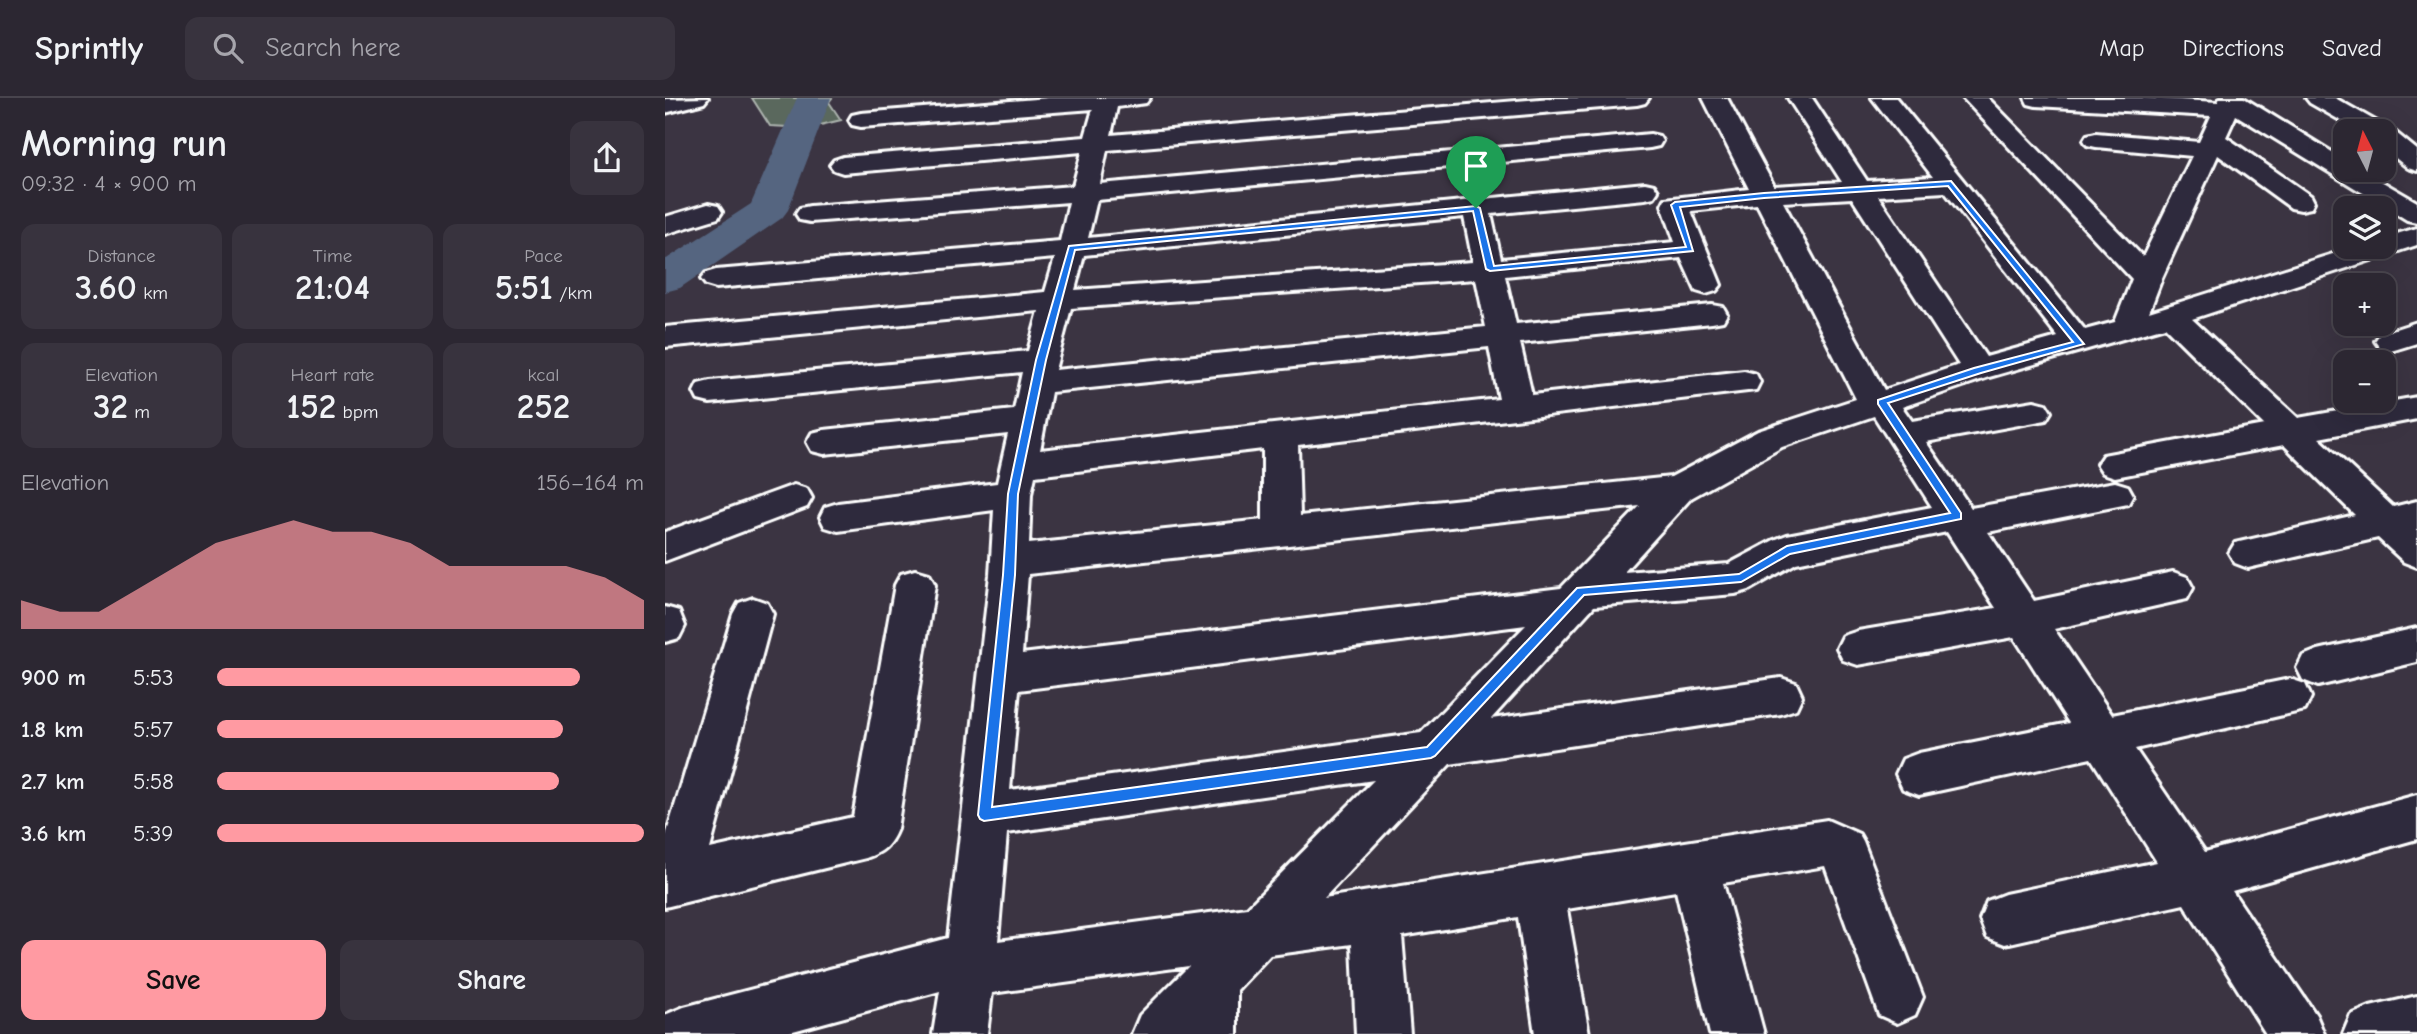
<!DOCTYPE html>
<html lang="en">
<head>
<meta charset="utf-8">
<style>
  body { margin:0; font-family:"Comic Neue",sans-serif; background:#38333e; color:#f1f3f6; height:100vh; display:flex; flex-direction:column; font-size:26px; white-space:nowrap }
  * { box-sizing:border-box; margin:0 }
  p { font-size:23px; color:#a6a5ac }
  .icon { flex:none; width:38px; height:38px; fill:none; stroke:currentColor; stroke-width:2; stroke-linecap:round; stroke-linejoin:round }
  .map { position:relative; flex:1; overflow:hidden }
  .panel { display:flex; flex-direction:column; background:#2c2732; width:665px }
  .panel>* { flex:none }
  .needle { width:46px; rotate:354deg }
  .fabs { position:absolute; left:1668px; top:21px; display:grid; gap:14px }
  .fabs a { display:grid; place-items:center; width:63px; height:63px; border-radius:14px; background:#2c2732; box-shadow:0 7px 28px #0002,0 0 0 2px #48444d; font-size:35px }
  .pin { position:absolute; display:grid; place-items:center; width:60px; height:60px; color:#fff; margin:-72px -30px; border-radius:50% 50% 50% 0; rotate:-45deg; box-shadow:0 0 7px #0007 }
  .pin .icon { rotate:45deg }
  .round { display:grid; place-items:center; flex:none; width:74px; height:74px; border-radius:14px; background:#38333e }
  .overview { display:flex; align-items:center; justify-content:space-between; height:119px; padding:0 21px }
  h1 { font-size:38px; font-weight:600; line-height:52px }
  .metrics { display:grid; grid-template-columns:repeat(3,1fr); gap:10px; height:119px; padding:7px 21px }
  .metrics div { display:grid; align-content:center; border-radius:14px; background:#38333e; text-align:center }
  .metrics b { font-size:35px; font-weight:600 }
  .metrics small { font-size:19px; font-weight:400 }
  .metrics p { font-size:19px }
  .chart { height:196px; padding:14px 21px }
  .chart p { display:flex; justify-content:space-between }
  .chart svg { width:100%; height:126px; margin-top:7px; fill:#ff9aa2; opacity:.7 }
  .button { display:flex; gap:14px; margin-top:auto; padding:14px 21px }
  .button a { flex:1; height:80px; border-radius:14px; background:#ff9aa2; color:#111; font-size:28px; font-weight:600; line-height:80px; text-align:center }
  .button a+a { background:#38333e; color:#f1f3f6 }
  ul { padding:0 21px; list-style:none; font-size:23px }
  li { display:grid; grid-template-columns:112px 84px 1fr; align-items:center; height:52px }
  li i { height:18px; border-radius:9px; background:#ff9aa2 }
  header { display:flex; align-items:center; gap:42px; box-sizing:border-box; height:98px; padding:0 35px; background:#2c2732; border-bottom:2px solid #48444d }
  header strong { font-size:33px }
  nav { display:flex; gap:38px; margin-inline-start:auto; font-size:24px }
  .search { width:490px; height:63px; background:#38333e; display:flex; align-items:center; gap:18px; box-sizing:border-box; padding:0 24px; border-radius:14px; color:#a6a5ac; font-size:26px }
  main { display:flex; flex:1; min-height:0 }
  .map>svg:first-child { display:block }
  .green { fill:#5a675d; stroke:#acb3ae; stroke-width:2 }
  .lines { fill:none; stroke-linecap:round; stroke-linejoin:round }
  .river { fill:#556580; fill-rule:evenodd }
  .minor-casing { stroke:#fff; stroke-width:6 }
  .minor { fill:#2f2a3d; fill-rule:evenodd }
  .route { fill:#1a73e8; stroke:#fff; stroke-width:2; fill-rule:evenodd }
</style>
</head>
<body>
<header>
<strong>Sprintly</strong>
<div class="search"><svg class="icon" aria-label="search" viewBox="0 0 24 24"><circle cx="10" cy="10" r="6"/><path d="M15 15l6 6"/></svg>Search here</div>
<nav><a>Map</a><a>Directions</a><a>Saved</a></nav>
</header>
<main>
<section class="panel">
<div class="overview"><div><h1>Morning run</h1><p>09:32 · 4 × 900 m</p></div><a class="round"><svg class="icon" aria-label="share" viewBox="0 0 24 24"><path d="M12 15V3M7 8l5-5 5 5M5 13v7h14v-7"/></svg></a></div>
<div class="metrics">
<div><p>Distance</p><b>3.60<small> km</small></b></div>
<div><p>Time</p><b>21:04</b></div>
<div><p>Pace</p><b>5:51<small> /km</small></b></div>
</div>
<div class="metrics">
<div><p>Elevation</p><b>32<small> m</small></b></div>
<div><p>Heart rate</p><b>152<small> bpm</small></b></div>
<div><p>kcal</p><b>252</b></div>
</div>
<div class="chart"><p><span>Elevation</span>156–164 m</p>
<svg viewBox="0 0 160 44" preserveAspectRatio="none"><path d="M0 44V34L10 38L20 38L30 30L40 22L50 14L60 10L70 6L80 10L90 10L100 14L110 22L120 22L130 22L140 22L150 26L160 34V44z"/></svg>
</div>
<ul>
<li><b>900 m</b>5:53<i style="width:85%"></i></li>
<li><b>1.8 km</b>5:57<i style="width:81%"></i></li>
<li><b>2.7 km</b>5:58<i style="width:80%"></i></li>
<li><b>3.6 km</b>5:39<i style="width:100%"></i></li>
</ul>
<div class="button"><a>Save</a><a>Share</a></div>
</section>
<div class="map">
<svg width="1752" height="936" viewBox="0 0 1752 936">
  <rect width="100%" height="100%" fill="#3b3442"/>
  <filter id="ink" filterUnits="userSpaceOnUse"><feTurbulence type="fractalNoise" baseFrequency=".0143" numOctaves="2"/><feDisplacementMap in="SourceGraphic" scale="14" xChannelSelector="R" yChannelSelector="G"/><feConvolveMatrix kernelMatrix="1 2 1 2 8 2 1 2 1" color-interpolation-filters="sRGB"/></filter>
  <g filter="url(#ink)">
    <path class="green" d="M87,0H167L164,4L176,22L143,30L105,28Z"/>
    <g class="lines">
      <path class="river" d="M132,0H166L123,112L117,120L15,190L0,194V162L86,106Z"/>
      <g class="minor-casing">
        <path id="minor" d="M43,0L39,5L0,15V1Z
          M383,0H485L481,5L452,9L446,37L887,0H984L980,5L972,7L442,52L435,86L985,36L994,38L997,43L994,48L985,50L432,102L423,140L980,85L989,87L993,93L989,99L980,101L826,116L836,161L1010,144L997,107L1000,101L1084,91L1038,0H1062L1109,88L1177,84L1123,0H1147L1202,83L1268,79L1207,0H1231L1420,232L1450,224L1467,181L1298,0H1323L1478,159L1527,58L1431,49L1422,47L1419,42L1422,37L1431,35L1534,44L1546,18L1371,8L1363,6L1360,0H1477L1553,4L1555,0H1579L1680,62V72H1697L1752,104V124L1742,122L1571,17L1561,39L1646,98L1649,104L1646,110L1636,112L1626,110L1553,57L1497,180L1484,214L1690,149H1718V140L1752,130V147L1527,221L1633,320L1752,299V321L1654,340L1728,409L1752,403V469L1739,464L1713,440L1583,470L1570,465L1564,455L1570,445L1690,417L1619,347L1450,379L1438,375L1432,366L1438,357L1599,327L1500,229L1324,279L1237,309L1247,323L1369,303L1381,306L1386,314L1381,322L1261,344L1306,410L1450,384L1463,388L1468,397L1463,406L1323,434L1369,503L1508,474L1522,479L1528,490L1522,501L1389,531L1447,617L1625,581L1640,586L1646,599L1640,612L1470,651L1540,754L1752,697V741L1567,793L1651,917L1659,936H1601L1519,806L1340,846L1322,839L1315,821L1322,803L1340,796L1492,764L1426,660L1254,697L1238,691L1231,676L1238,661L1254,655L1404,625L1349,539L1193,567L1178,562L1172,550L1178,538L1193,533L1331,510L1282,434L1131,465L1084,492L1070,496L929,508L826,621L1116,580L1131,585L1137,598L1131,611L1116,616L785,666L659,800L1162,722L1194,736L1198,743L1258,899L1250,917L1232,925L1214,917L1160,768L1058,785L1099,936H1045L1011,793L902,811L924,936H870L853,819L737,838L745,936H691L687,846L605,857L572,892V936H467L475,917L524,868L327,895L322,936H268L275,893L117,936H0V917L19,909L283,840L325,477L329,412L173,433L160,429L155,419L160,409L173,405L332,385L343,336L159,356L147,353L142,344L147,335L159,332L349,312L357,274L45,305L33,302L29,294L33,286L45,283L363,253L374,213L0,249V229L380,194L390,160L51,190L41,187L36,181L41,175L51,172L395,143L404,104L145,124L135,122L131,116L135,110L145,108L408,88L417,54L178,75L169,72L165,67L169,62L178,59L420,39L428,11L196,29L187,27L184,22L187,17L196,15ZM1280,94L1393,239L1321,259L1213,98ZM1187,100L1294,267L1219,292L1118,104ZM1092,106L1191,301L1093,333L1006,379L635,418L633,347L1091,292L1095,284L1091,276L1079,273L867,297L855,245L1047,225L1058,223L1062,216L1058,209L1047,207L851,226L840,178L1016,160L1031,193L1041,196L1051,193L1056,187L1026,113ZM799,119L808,164L410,192L419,157ZM811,181L821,229L390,272L406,210ZM824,249L834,301L375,352L386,294ZM1209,318L1267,409L1122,437L1109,442L1064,466L959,474L1026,400L1117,349ZM598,351V422L364,446L366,396L370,378ZM975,408L896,490L357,556L363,476ZM861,527L756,635L345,692L354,592ZM709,682L582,810L333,843L342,735Z
          M1641,0H1670L1730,34L1752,52V73L1743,70L1718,50V33H1694L1645,5Z
          M43,106L53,108L57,114L53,120L0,136V119Z
          M1752,224V245L1726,253L1715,250L1710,243L1715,236Z
          M129,387L142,391L147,400L142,409L0,463V434Z
          M250,472L264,476L270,487L232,731C225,748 218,754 201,760L0,809V741L68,516L74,505L88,500L102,505L108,516L45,751L188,719L230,487L236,476Z
          M0,509L14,513L20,528L14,540L0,544Z
          M1752,530V564L1653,588L1638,582L1632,570L1638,558L1653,552Z
          M1752,898V936H1678L1686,917L1705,909Z"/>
      </g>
      <use href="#minor" class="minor"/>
    </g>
  </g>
  <path class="route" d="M1286,83L1419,246L1316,275L1223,305L1296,415V421L1125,456L1076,484L919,497L770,658L766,660L319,723L315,721L313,717L338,477L343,396L371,262L404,148L811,108L815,110L829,168L1021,149L1006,107L1010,104L1099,95ZM1283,88L1408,244L1309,270L1213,302V306L1285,415L1122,448L1074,476L912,490L762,649L327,709L350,477L353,396L381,262L410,152L808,113L821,171L825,173L1028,153L1015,109L1099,100Z"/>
</svg>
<div class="fabs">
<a><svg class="needle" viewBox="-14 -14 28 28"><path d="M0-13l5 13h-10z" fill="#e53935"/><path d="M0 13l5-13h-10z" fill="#a6a5ac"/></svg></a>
<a><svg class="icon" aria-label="layers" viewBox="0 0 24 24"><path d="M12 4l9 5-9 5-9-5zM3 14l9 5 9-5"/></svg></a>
<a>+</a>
<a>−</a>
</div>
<div class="pin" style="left:811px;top:110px;background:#1e9e55"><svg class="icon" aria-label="arrive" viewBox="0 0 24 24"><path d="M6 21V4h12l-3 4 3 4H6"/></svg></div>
</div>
</main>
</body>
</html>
